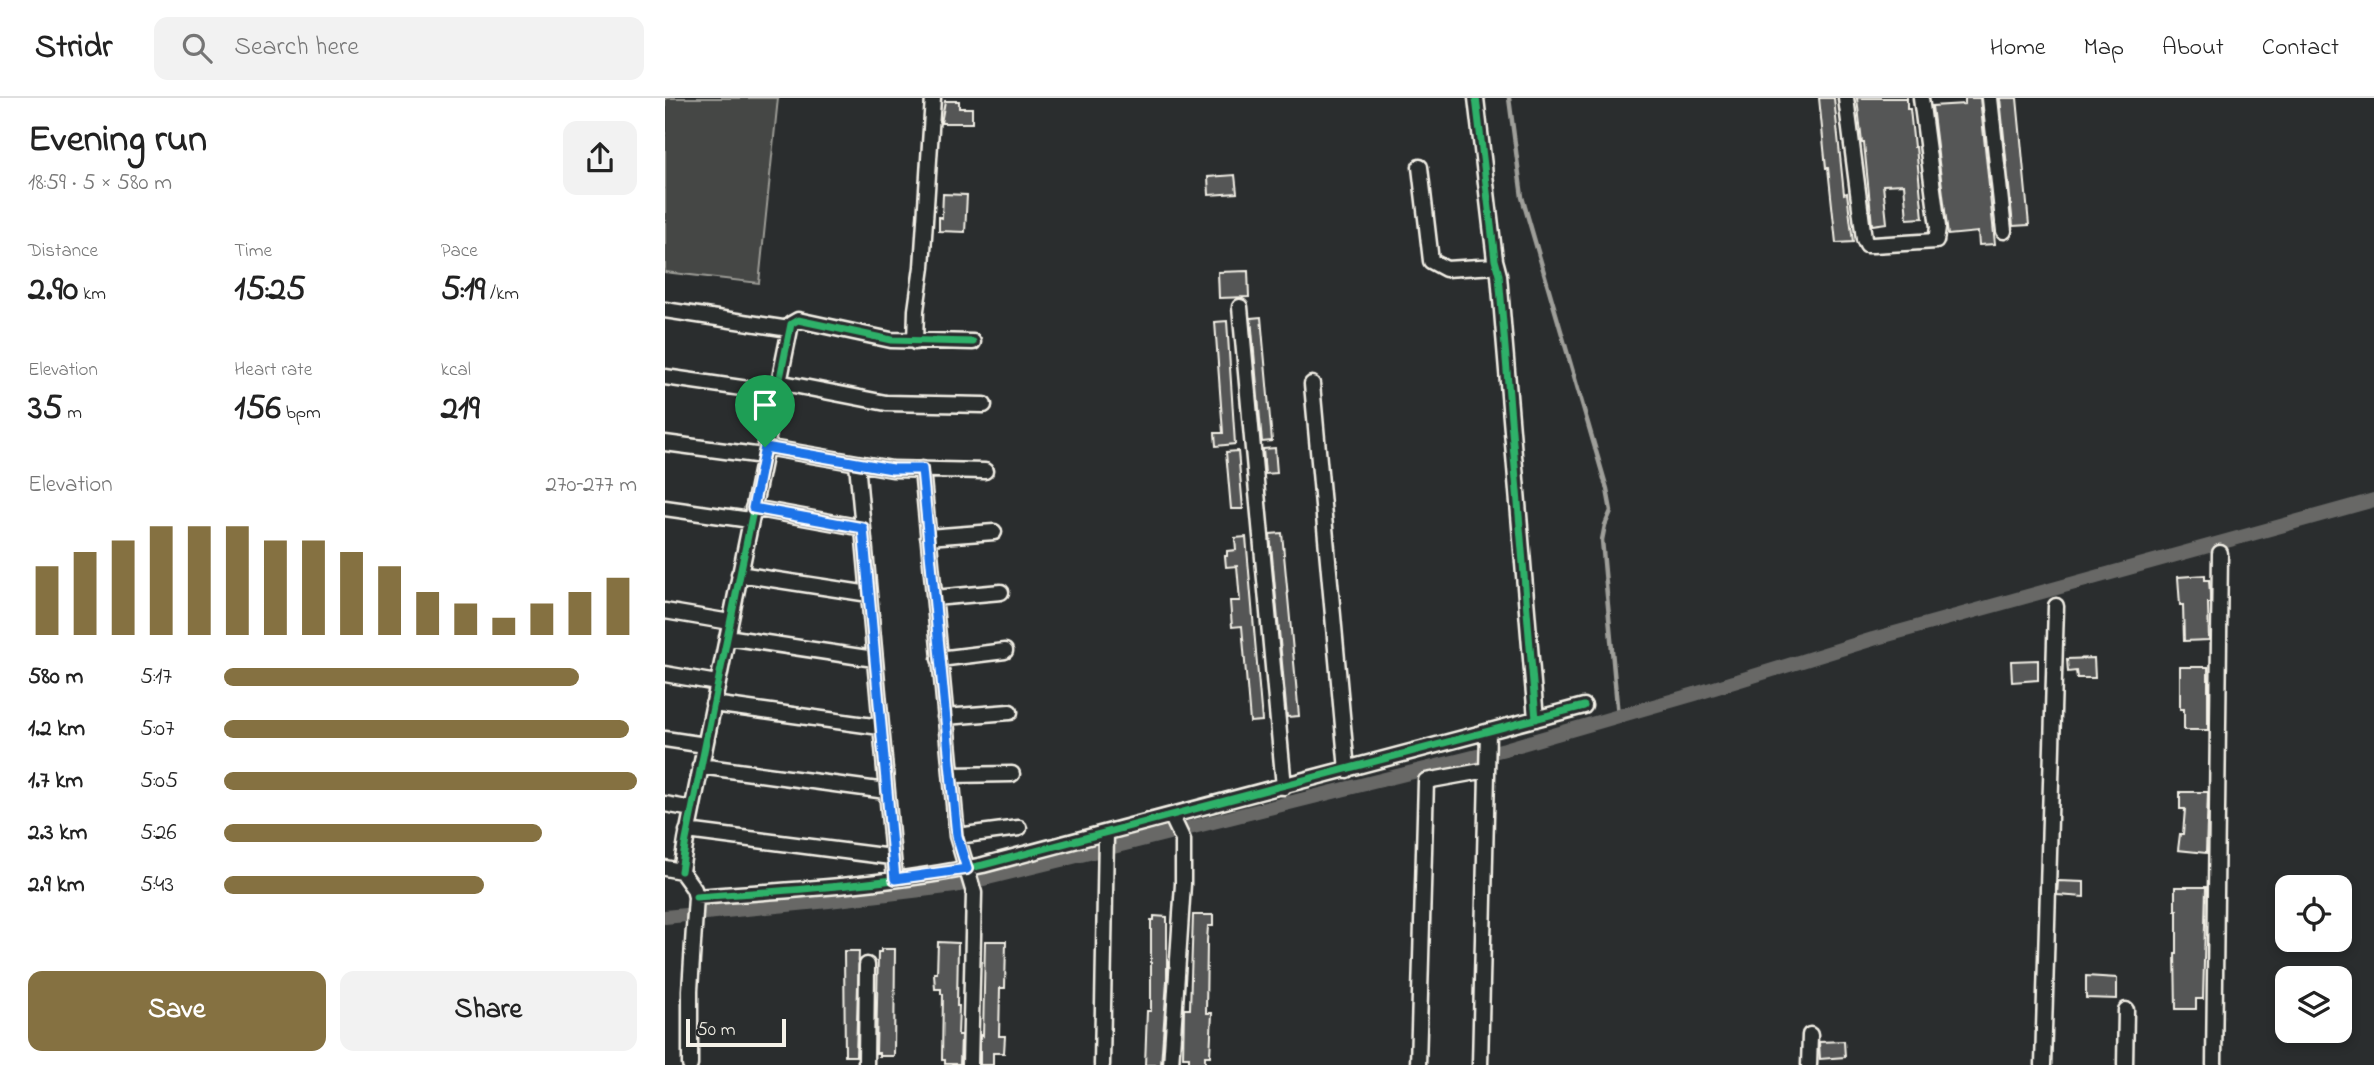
<!DOCTYPE html>
<html lang="en">
<head>
<meta charset="utf-8">
<style>
  body { margin:0; font-family:"Indie Flower",sans-serif; background:#f2f2f2; color:#222; height:100vh; display:flex; flex-direction:column; font-size:26px; white-space:nowrap }
  * { box-sizing:border-box; margin:0 }
  p { font-size:23px; color:#767676 }
  .icon { flex:none; width:38px; height:38px; fill:none; stroke:currentColor; stroke-width:2; stroke-linecap:round; stroke-linejoin:round }
  .map { position:relative; flex:1; overflow:hidden }
  .details { display:flex; flex-direction:column; background:#fff; width:665px }
  .details>* { flex:none }
  .tools { position:absolute; left:1610px; top:777px; display:grid; gap:14px }
  .tools a { display:grid; place-items:center; width:77px; height:77px; border-radius:14px; background:#fff; box-shadow:0 4px 10px #0003; font-size:35px }
  .scale { position:absolute; left:21px; bottom:18px; width:100px; box-sizing:border-box; padding-left:7px; border:4px solid #f4f1e8; border-top:0; font-size:19px; line-height:24px; white-space:nowrap; color:#f4f1e8; -webkit-text-stroke:5px #2a2d2e; paint-order:stroke }
  .pin { position:absolute; display:grid; place-items:center; width:60px; height:60px; color:#fff; margin:-72px -30px; border-radius:50% 50% 50% 0; rotate:-45deg; box-shadow:0 0 7px #0007 }
  .pin .icon { rotate:45deg }
  .round { display:grid; place-items:center; flex:none; width:74px; height:74px; border-radius:14px; background:#f2f2f2 }
  .overview { display:flex; align-items:center; justify-content:space-between; height:119px; padding:0 28px }
  h1 { font-size:38px; font-weight:700; line-height:52px }
  .stats { display:grid; grid-template-columns:repeat(3,1fr); gap:10px; height:119px; padding:7px 28px }
  .stats div { display:grid; align-content:center }
  .stats b { font-size:35px; font-weight:700 }
  .stats small { font-size:19px; font-weight:400 }
  .stats p { font-size:19px }
  .chart { height:196px; padding:14px 28px }
  .chart p { display:flex; justify-content:space-between }
  .chart svg { width:100%; height:126px; margin-top:7px; stroke:#857141; stroke-width:6 }
  .action { display:flex; gap:14px; margin-top:auto; padding:14px 28px }
  .action a { flex:1; height:80px; border-radius:14px; background:#857141; color:#fff; font-size:28px; font-weight:700; line-height:80px; text-align:center }
  .action a+a { background:#f2f2f2; color:#222 }
  ul { padding:0 28px; list-style:none; font-size:23px }
  li { display:grid; grid-template-columns:112px 84px 1fr; align-items:center; height:52px }
  li i { height:18px; border-radius:9px; background:#857141 }
  header { display:flex; align-items:center; gap:42px; box-sizing:border-box; height:98px; padding:0 35px; background:#fff; border-bottom:2px solid #e0e0e0 }
  header strong { font-size:33px }
  nav { display:flex; gap:38px; margin-inline-start:auto; font-size:24px }
  .search { width:490px; height:63px; background:#f2f2f2; display:flex; align-items:center; gap:18px; box-sizing:border-box; padding:0 24px; border-radius:14px; color:#767676; font-size:26px }
  main { display:flex; flex:1; min-height:0 }
  .map>svg:first-child { display:block }
  .green { fill:#444645; stroke:#9c9c96; stroke-width:2 }
  .lines { fill:none; stroke-linecap:round; stroke-linejoin:round }
  .stream { stroke:#9f9f9a; stroke-width:4.5 }
  .canal { stroke:#676866; stroke-width:14 }
  .building { fill:#555756; stroke:#f4f1e8; stroke-width:2 }
  .street-casing { stroke:#f4f1e8; stroke-width:19 }
  .street { stroke:#2a2d2e; stroke-width:14 }
  .cycleway-casing { stroke:#2a2d2e; stroke-width:11 }
  .cycleway { stroke:#2db169; stroke-width:7 }
  .route-casing { stroke:#fff; stroke-width:14 }
  .route { stroke:#1a73e8; stroke-width:9 }
</style>
</head>
<body>
<header>
<strong>Stridr</strong>
<div class="search"><svg class="icon" aria-label="search" viewBox="0 0 24 24"><circle cx="10" cy="10" r="6"/><path d="M15 15l6 6"/></svg>Search here</div>
<nav><a>Home</a><a>Map</a><a>About</a><a>Contact</a></nav>
</header>
<main>
<section class="details">
<div class="overview"><div><h1>Evening run</h1><p>18:59 · 5 × 580 m</p></div><a class="round"><svg class="icon" aria-label="share" viewBox="0 0 24 24"><path d="M12 15V3M7 8l5-5 5 5M5 13v7h14v-7"/></svg></a></div>
<div class="stats">
<div><p>Distance</p><b>2.90<small> km</small></b></div>
<div><p>Time</p><b>15:25</b></div>
<div><p>Pace</p><b>5:19<small> /km</small></b></div>
</div>
<div class="stats">
<div><p>Elevation</p><b>35<small> m</small></b></div>
<div><p>Heart rate</p><b>156<small> bpm</small></b></div>
<div><p>kcal</p><b>219</b></div>
</div>
<div class="chart"><p><span>Elevation</span>270–277 m</p>
<svg viewBox="0 0 160 44" preserveAspectRatio="none"><path d="M5 44V20M15 44V15M25 44V11M35 44V6M45 44V6M55 44V6M65 44V11M75 44V11M85 44V15M95 44V20M105 44V29M115 44V33M125 44V38M135 44V33M145 44V29M155 44V24"/></svg>
</div>
<ul>
<li><b>580 m</b>5:17<i style="width:86%"></i></li>
<li><b>1.2 km</b>5:07<i style="width:98%"></i></li>
<li><b>1.7 km</b>5:05<i style="width:100%"></i></li>
<li><b>2.3 km</b>5:26<i style="width:77%"></i></li>
<li><b>2.9 km</b>5:43<i style="width:63%"></i></li>
</ul>
<div class="action"><a>Save</a><a>Share</a></div>
</section>
<div class="map">
<svg width="1709" height="967" viewBox="0 0 1709 967">
  <rect width="100%" height="100%" fill="#2a2d2e"/>
  <filter id="ink" filterUnits="userSpaceOnUse"><feTurbulence type="fractalNoise" baseFrequency=".0143" numOctaves="2"/><feDisplacementMap in="SourceGraphic" scale="14" xChannelSelector="R" yChannelSelector="G"/><feConvolveMatrix kernelMatrix="1 2 1 2 8 2 1 2 1" color-interpolation-filters="sRGB"/></filter>
  <g filter="url(#ink)">
    <path class="green" d="M0,0H113L94,185L0,174Z"/>
    <g class="lines">
      <path class="stream" d="M844,0L857,99L942,391L946,413L940,427L937,442L953,618"/>
      <path class="canal" d="M0,819L164,803L290,788L396,762L840,651L1030,596L1208,541L1709,402"/>
    </g>
    <path class="building" d="M1154,0H1169L1179,96L1182,95L1188,144L1171,145L1163,70H1161Z
      M1192,0H1242V11H1245L1249,49H1251L1258,120L1242,121L1239,86L1218,87L1222,125L1207,127L1199,45H1197Z
      M1300,0H1315L1330,146L1314,147L1313,134L1283,137L1267,8L1300,6Z
      M1335,0H1352L1364,127L1348,128Z
      M280,3H294V10H307V25H276Z
      M570,77L572,95L544,97L543,79Z
      M278,96L302,97L300,134L274,133V119L277,120Z
      M583,173L584,199L554,200L553,174Z
      M596,219L607,343L597,344L586,220Z
      M562,223L570,346L551,348L550,335H558L550,224Z
      M610,350L612,375L600,376L598,351Z
      M573,353L578,411H566L561,354Z
      M617,435L634,618L622,619L605,436Z
      M581,439L597,623L585,624L577,528L567,529L565,503H575L572,468L561,469L560,458H562V453L571,452L570,440Z
      M1540,477V482H1544L1545,496V505H1543L1544,542L1519,543L1518,507H1515L1513,479Z
      M1429,560L1430,580H1412L1411,573L1403,574L1402,561Z
      M1373,562V582L1347,584L1346,563Z
      M1515,569H1543V632H1519V611H1515Z
      M1515,694H1543L1541,755L1513,752L1515,736H1518L1520,711H1515Z
      M1393,783L1419,784V799L1392,797Z
      M1510,789H1541L1538,901H1531V911H1511L1510,855H1512V812H1510Z
      M528,817H548V828H543L542,843L541,915H547L545,958H540V966L537,967H524V959H518L519,911H525Z
      M489,818L502,819V883L496,967H480L482,913H486V822H489Z
      M320,843H341L340,890H335L334,938H340L339,955H328V967H315V937L318,938Z
      M273,844L293,845L292,908H294L293,937H296L295,966H280V962H277L278,896H276V891H270L269,875H272Z
      M216,851H230L229,958H214V955H211L213,854H216Z
      M179,853H194L191,958H180Z
      M1421,878L1452,880V901L1421,900Z
      M1179,943L1180,959L1155,961L1154,944Z"/>
    <g class="lines">
      <g class="street-casing">
        <path id="street" d="M811,0L830,162L834,177L871,621
          M1181,0L1199,141L1202,147H1208L1271,143L1273,129L1256,0
          M1325,0L1339,133
          M755,69L766,163L781,171L831,168
          M575,209L619,689
          M0,212L124,231
          M250,244L251,212L257,169L268,0
          M0,279L111,295
          M113,284L221,305L319,307
          M647,286L682,672
          M0,345L98,358
          M100,349L227,371L320,373
          M192,365L230,781
          M257,371L292,738L309,795L305,967
          M0,410L85,422
          M88,410L198,430
          M263,439L329,434
          M74,476L204,496
          M269,500L336,494
          M0,513L65,524
          M62,539L209,561
          M274,561L340,553
          M0,576L52,585
          M48,606L215,629
          M280,619L345,614
          M0,641L40,647
          M35,668L221,693
          M286,677L347,676
          M0,706L27,711
          M22,733L226,759
          M292,738L354,730
          M0,770L16,773L29,791L31,799L25,892V967
          M16,773L21,742L126,226L133,222L226,242L308,244
          M31,799C127,792 224,787 318,767L919,608
          M201,967L202,867
          M437,967L441,736
          M506,967L518,786V742L507,719
          M753,967L761,683L822,672
          M815,967L823,634
          M1144,967L1145,937
          M1378,967L1391,508
          M1460,967L1461,912
          M1549,967L1555,455"/>
      </g>
      <use href="#street" class="street"/>
      <g class="cycleway-casing">
        <path id="cycleway" d="M811,0L830,162L834,177L871,621
          M16,773L21,742L126,226L133,222L226,242L308,244
          M31,799C127,792 224,787 318,767L919,608"/>
      </g>
      <use href="#cycleway" class="cycleway"/>
    </g>
  </g>
  <g class="lines" filter="url(#ink)">
    <g class="route-casing">
      <path id="route" d="M100,349L227,371H257L292,738L302,771L230,781L198,430L88,410Z"/>
    </g>
    <use href="#route" class="route"/>
  </g>
</svg>
<div class="tools">
<a><svg class="icon" aria-label="locate" viewBox="0 0 24 24"><circle cx="12" cy="12" r="6"/><path d="M12 2v4M12 18v4M2 12h4M18 12h4"/></svg></a>
<a><svg class="icon" aria-label="layers" viewBox="0 0 24 24"><path d="M12 4l9 5-9 5-9-5zM3 14l9 5 9-5"/></svg></a>
</div>
<div class="scale">50 m</div>
<div class="pin" style="left:100px;top:349px;background:#1e9e55"><svg class="icon" aria-label="arrive" viewBox="0 0 24 24"><path d="M6 21V4h12l-3 4 3 4H6"/></svg></div>
</div>
</main>
</body>
</html>
